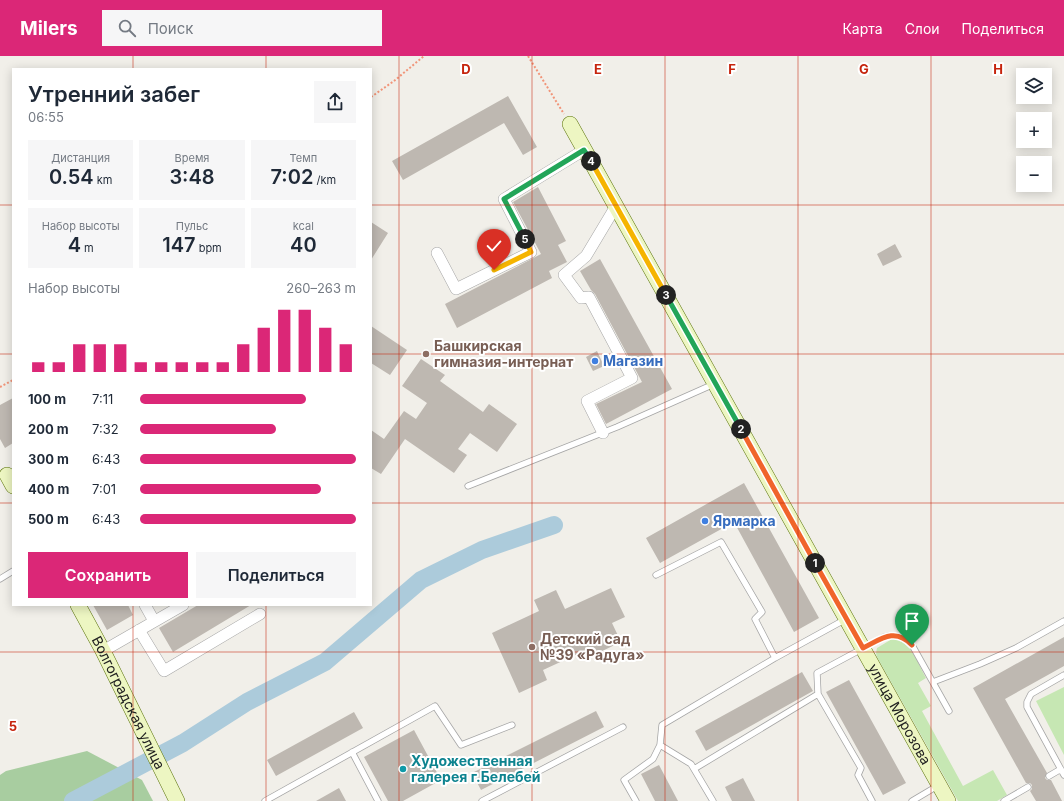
<!DOCTYPE html>
<html lang="ru">
<head>
<meta charset="utf-8">
<style>
  body { margin:0; font-family:Inter,sans-serif; background:#f6f6f7; color:#1f2937; height:100vh; display:flex; flex-direction:column; font-size:15px; white-space:nowrap }
  * { box-sizing:border-box; margin:0 }
  p { font-size:13px; color:#747a83 }
  .icon { flex:none; width:22px; height:22px; fill:none; stroke:currentColor; stroke-width:2; stroke-linecap:round; stroke-linejoin:round }
  .map { position:relative; flex:1; overflow:hidden }
  .drawer { position:absolute; left:12px; top:12px; width:360px; height:538px; display:flex; flex-direction:column; background:#fff; border-radius:0px; box-shadow:0 2px 10px #0003 }
  .drawer>* { flex:none }
  .tools { position:absolute; left:1016px; top:12px; display:grid; gap:8px }
  .tools a { display:grid; place-items:center; width:36px; height:36px; border-radius:0px; background:#fff; box-shadow:0 2px 10px #0003; font-size:20px }
  .pin { position:absolute; display:grid; place-items:center; width:34px; height:34px; color:#fff; margin:-41px -17px; border-radius:50% 50% 50% 0; rotate:-45deg; box-shadow:0 0 4px #0007 }
  .pin .icon { rotate:45deg }
  .km { position:absolute; width:20px; height:20px; margin:-10px; border-radius:50%; background:#222; color:#fff; font-size:11px; line-height:20px; text-align:center }
  .round { display:grid; place-items:center; flex:none; width:42px; height:42px; border-radius:0px; background:#f6f6f7 }
  .summary { display:flex; align-items:center; justify-content:space-between; height:68px; padding:0 16px }
  h1 { font-size:22px; font-weight:600; line-height:30px }
  .figures { display:grid; grid-template-columns:repeat(3,1fr); gap:6px; height:68px; padding:4px 16px }
  .figures div { display:grid; align-content:center; border-radius:0px; background:#f6f6f7; text-align:center }
  .figures b { font-size:20px; font-weight:600 }
  .figures small { font-size:11px; font-weight:400 }
  .figures p { font-size:11px }
  .chart { height:112px; padding:8px 16px }
  .chart p { display:flex; justify-content:space-between }
  .chart svg { width:100%; height:72px; margin-top:4px; stroke:#db2777; stroke-width:6 }
  .primary-button { display:flex; gap:8px; margin-top:auto; padding:8px 16px }
  .primary-button a { flex:1; height:46px; border-radius:0px; background:#db2777; color:#fff; font-size:16px; font-weight:600; line-height:46px; text-align:center }
  .primary-button a+a { background:#f6f6f7; color:#1f2937 }
  ul { padding:0 16px; list-style:none; font-size:13px }
  li { display:grid; grid-template-columns:64px 48px 1fr; align-items:center; height:30px }
  li i { height:10px; border-radius:5px; background:#db2777 }
  header { display:flex; align-items:center; gap:24px; box-sizing:border-box; height:56px; padding:0 20px; background:#db2777; color:#fff }
  header strong { font-size:19px }
  nav { display:flex; gap:22px; margin-inline-start:auto; font-size:14px }
  .search { width:280px; height:36px; background:#f6f6f7; display:flex; align-items:center; gap:10px; box-sizing:border-box; padding:0 14px; border-radius:0px; color:#747a83; font-size:15px }
  .map>svg:first-child { display:block }
  .grass { fill:#c6e7b3 }
  .forest { fill:#a8cda0 }
  .lines { fill:none; stroke-linecap:round; stroke-linejoin:round }
  .river { stroke:#accbdb; stroke-width:18 }
  .building { fill:#beb8b1 }
  .lane-casing { stroke:#a5a5a5; stroke-width:7 }
  .street-casing { stroke:#a5a5a5; stroke-width:12 }
  .secondary-casing { stroke:#5c740c; stroke-width:16 }
  .path { stroke:#f19579; stroke-width:2; stroke-dasharray:2 2; stroke-linecap:butt }
  .lane { stroke:#fff; stroke-width:5.5 }
  .street { stroke:#fff; stroke-width:11 }
  .secondary { stroke:#edf6c2; stroke-width:15 }
  .split-1-casing { stroke:#fff; stroke-width:8 }
  .split-2-casing { stroke:#fff; stroke-width:8 }
  .split-3-casing { stroke:#fff; stroke-width:8 }
  .split-4-casing { stroke:#fff; stroke-width:8 }
  .split-5-casing { stroke:#fff; stroke-width:8 }
  .split-6-casing { stroke:#fff; stroke-width:8 }
  .split-1 { stroke:#f0652b; stroke-width:5 }
  .split-2 { stroke:#f0652b; stroke-width:5 }
  .split-3 { stroke:#22a559; stroke-width:5 }
  .split-4 { stroke:#f5b400; stroke-width:5 }
  .split-5 { stroke:#22a559; stroke-width:5 }
  .split-6 { stroke:#f5b400; stroke-width:5 }
  .grid { fill:none; stroke:#c6240d; stroke-width:1; stroke-opacity:0.55 }
  .education-dot { fill:#8d6e63; stroke:#fff; stroke-width:1.5 }
  .shop-dot { fill:#3f7fe0; stroke:#fff; stroke-width:1.5 }
  .culture-dot { fill:#0f9aa8; stroke:#fff; stroke-width:1.5 }
  .labels { text-anchor:middle; stroke-width:4; stroke-linejoin:round; paint-order:stroke }
  .education-label { font-size:14px; font-weight:bold; fill:#785e54; stroke:#fff; text-anchor:start }
  .shop-label { font-size:14px; font-weight:bold; fill:#366cbe; stroke:#fff; text-anchor:start }
  .street-label { font-size:14px; fill:#212121; stroke:#fff }
  .culture-label { font-size:14px; font-weight:bold; fill:#0d838f; stroke:#fff; text-anchor:start }
  .grid-label { font-size:13px; text-anchor:middle; font-weight:bold; fill:#c6240d; stroke:#fff; stroke-width:4; stroke-linejoin:round; paint-order:stroke }
</style>
</head>
<body>
<header>
<strong>Milers</strong>
<div class="search"><svg class="icon" aria-label="search" viewBox="0 0 24 24"><circle cx="10" cy="10" r="6"/><path d="M15 15l6 6"/></svg>Поиск</div>
<nav><a>Карта</a><a>Слои</a><a>Поделиться</a></nav>
</header>
<div class="map">
<svg width="1064" height="745" viewBox="0 0 1064 745">
  <rect width="100%" height="100%" fill="#f1efe9"/>
  <path class="grass" d="M892,583C911,584 918,608 926,622L918,627L931,650L922,655L963,730L993,714L1007,739L997,745H958L877,601L876,597L877,592Z
    M1064,631V699L1036,645Z"/>
  <path class="forest" d="M87,695L142,724L153,745H0V719L6,715Z"/>
  <g class="lines">
    <path class="river" d="M73,745L183,687L247,646L325,606L421,524L482,494L554,469"/>
  </g>
  <path class="building" d="M508,40L537,91L523,99L504,67L403,124L392,105Z
    M538,131L566,185L558,189L567,206L549,215L552,222L457,272L445,248L541,198L513,146Z
    M371,166L388,177L371,204Z
    M895,188L902,201L883,210L877,198Z
    M600,203L672,333L606,368L596,348L642,326L595,238L591,234L580,215Z
    M371,270L407,294L390,319L371,307Z
    M597,295L604,310L593,315L586,301Z
    M421,303L445,319L440,325L483,356L489,348L517,368L497,396L470,377L458,393L467,399L454,417L405,383L381,418L371,412V374L384,383L404,355L416,363L427,347L402,330Z
    M13,342V387L5,392L0,383V349Z
    M744,427L819,562L794,576L734,466L660,507L646,482Z
    M611,532L625,561L612,567L621,586L596,598L593,591L543,614L547,624L519,637L492,577L539,555L534,544L556,534L565,553Z
    M93,549H128L133,559L107,574Z
    M198,549H251L173,596L159,572Z
    M1064,581V610L1005,643L1047,717L1045,722L1047,724H1051L1062,745H1036L1030,735L1032,733V729L1030,727H1026L973,632Z
    M802,616L813,635L706,695L695,675Z
    M849,624L906,727L883,739L826,636Z
    M596,655L604,671L481,734L472,717Z
    M354,656L363,672L276,720L267,704Z
    M414,674L441,724L403,745H388L364,701Z
    M659,709L678,745H655L641,718Z
    M743,722L755,745H732L725,731Z
    M339,732L346,745H316Z"/>
  <g class="lines">
    <g class="lane-casing">
      <path id="lane" d="M468,430L617,371L714,328
        M656,519L721,486L762,556L755,563L775,602
        M0,523L13,515
        M1064,619L1031,638L1027,646V651L1064,719
        M933,626L980,608L1016,592L1064,565
        M818,638L817,617L884,581C895,577 904,581 912,589L949,655
        M660,689L662,669L775,602L846,563
        M352,696L378,745
        M694,713L818,638L861,712L858,719L872,745
        M1049,720L1061,713
        M265,745L435,650L461,689L512,669
        M482,745L623,671
        M636,745L624,724L653,703L660,689L691,708L713,745
        M912,745L939,729
        M1004,745L1028,731"/>
    </g>
    <g class="street-casing">
      <path id="street" d="M437,197L456,233L531,196L504,143L584,94
        M603,377L587,345L632,322L589,241L581,242L564,219L586,200L616,150
        M145,549L154,565
        M139,574L164,615L260,558
        M103,595L183,549"/>
    </g>
    <g class="secondary-casing">
      <g id="secondary">
        <path id="s1" d="M570,68L948,745"/>
        <path d="M7,419L13,430"/>
        <path id="s2" d="M78,549L103,595L177,745"/>
      </g>
    </g>
    <path class="path" d="M528,0L564,58
      M371,41L394,25L424,0
      M0,331L13,324"/>
    <use href="#lane" class="lane"/>
    <use href="#street" class="street"/>
    <use href="#secondary" class="secondary"/>
  </g>
  <g class="lines">
    <g class="split-1-casing">
      <path id="split-1" d="M815,507L863,592C881,583 895,571 912,589"/>
    </g>
    <g class="split-2-casing">
      <path id="split-2" d="M741,373L815,507"/>
    </g>
    <g class="split-3-casing">
      <path id="split-3" d="M666,239L741,373"/>
    </g>
    <g class="split-4-casing">
      <path id="split-4" d="M591,105L666,239"/>
    </g>
    <g class="split-5-casing">
      <path id="split-5" d="M525,183L504,143L584,94L591,105"/>
    </g>
    <g class="split-6-casing">
      <path id="split-6" d="M494,214L531,196L525,183"/>
    </g>
    <use href="#split-1" class="split-1"/>
    <use href="#split-2" class="split-2"/>
    <use href="#split-3" class="split-3"/>
    <use href="#split-4" class="split-4"/>
    <use href="#split-5" class="split-5"/>
    <use href="#split-6" class="split-6"/>
  </g>
  <path class="grid" d="M133,0V13M266,0V13M399,0V745M532,0V745M665,0V745M798,0V745M931,0V745M0,149H13M371,149H1064M0,298H13M371,298H1064M0,447H13M371,447H1064M133,549V745M266,549V745M0,596H1064"/>
  <g class="education-dot">
    <circle cx="426" cy="298" r="4"/>
    <circle cx="532" cy="591" r="4"/>
  </g>
  <g class="shop-dot">
    <circle cx="595" cy="305" r="4"/>
    <circle cx="705" cy="465" r="4"/>
  </g>
  <circle class="culture-dot" cx="403" cy="713" r="4"/>
  <g class="labels">
    <g class="education-label">
      <text x="434" y="295">Башкирская<tspan x="434" dy="16">гимназия-интернат</tspan></text>
      <text x="540" y="588">Детский сад<tspan x="540" dy="16">№39 «Радуга»</tspan></text>
    </g>
    <g class="shop-label">
      <text x="603" y="310">Магазин</text>
      <text x="713" y="470">Ярмарка</text>
    </g>
    <g class="street-label">
      <text dy="5" stroke="none"><textPath href="#s2" startOffset="110">Волгоградская улица</textPath></text>
      <text dy="5" stroke="none"><textPath href="#s1" startOffset="676">улица Морозова</textPath></text>
    </g>
    <g class="culture-label">
      <text x="411" y="710">Художественная<tspan x="411" dy="16">галерея г.Белебей</tspan></text>
    </g>
  </g>
  <g class="grid-label">
    <text x="466" y="18">D</text>
    <text x="598" y="18">E</text>
    <text x="732" y="18">F</text>
    <text x="864" y="18">G</text>
    <text x="998" y="18">H</text>
    <text x="13" y="675">5</text>
  </g>
</svg>
<div class="tools">
<a><svg class="icon" aria-label="layers" viewBox="0 0 24 24"><path d="M12 4l9 5-9 5-9-5zM3 14l9 5 9-5"/></svg></a>
<a>+</a>
<a>−</a>
</div>
<div class="pin" style="left:912px;top:589px;background:#1e9e55"><svg class="icon" aria-label="arrive" viewBox="0 0 24 24"><path d="M6 21V4h12l-3 4 3 4H6"/></svg></div>
<div class="pin" style="left:494px;top:214px;background:#d93025"><svg class="icon" aria-label="check" viewBox="0 0 24 24"><path d="M5 12l5 5 9-10"/></svg></div>
<b class="km" style="left:815px;top:507px">1</b>
<b class="km" style="left:741px;top:373px">2</b>
<b class="km" style="left:666px;top:239px">3</b>
<b class="km" style="left:591px;top:105px">4</b>
<b class="km" style="left:525px;top:183px">5</b>
<section class="drawer">
<div class="summary"><div><h1>Утренний забег</h1><p>06:55</p></div><a class="round"><svg class="icon" aria-label="share" viewBox="0 0 24 24"><path d="M12 15V3M7 8l5-5 5 5M5 13v7h14v-7"/></svg></a></div>
<div class="figures">
<div><p>Дистанция</p><b>0.54<small> km</small></b></div>
<div><p>Время</p><b>3:48</b></div>
<div><p>Темп</p><b>7:02<small> /km</small></b></div>
</div>
<div class="figures">
<div><p>Набор высоты</p><b>4<small> m</small></b></div>
<div><p>Пульс</p><b>147<small> bpm</small></b></div>
<div><p>kcal</p><b>40</b></div>
</div>
<div class="chart"><p><span>Набор высоты</span>260–263 m</p>
<svg viewBox="0 0 160 44" preserveAspectRatio="none"><path d="M5 44V38M15 44V38M25 44V27M35 44V27M45 44V27M55 44V38M65 44V38M75 44V38M85 44V38M95 44V38M105 44V27M115 44V17M125 44V6M135 44V6M145 44V17M155 44V27"/></svg>
</div>
<ul>
<li><b>100 m</b>7:11<i style="width:77%"></i></li>
<li><b>200 m</b>7:32<i style="width:63%"></i></li>
<li><b>300 m</b>6:43<i style="width:100%"></i></li>
<li><b>400 m</b>7:01<i style="width:84%"></i></li>
<li><b>500 m</b>6:43<i style="width:100%"></i></li>
</ul>
<div class="primary-button"><a>Сохранить</a><a>Поделиться</a></div>
</section>
</div>
</body>
</html>
